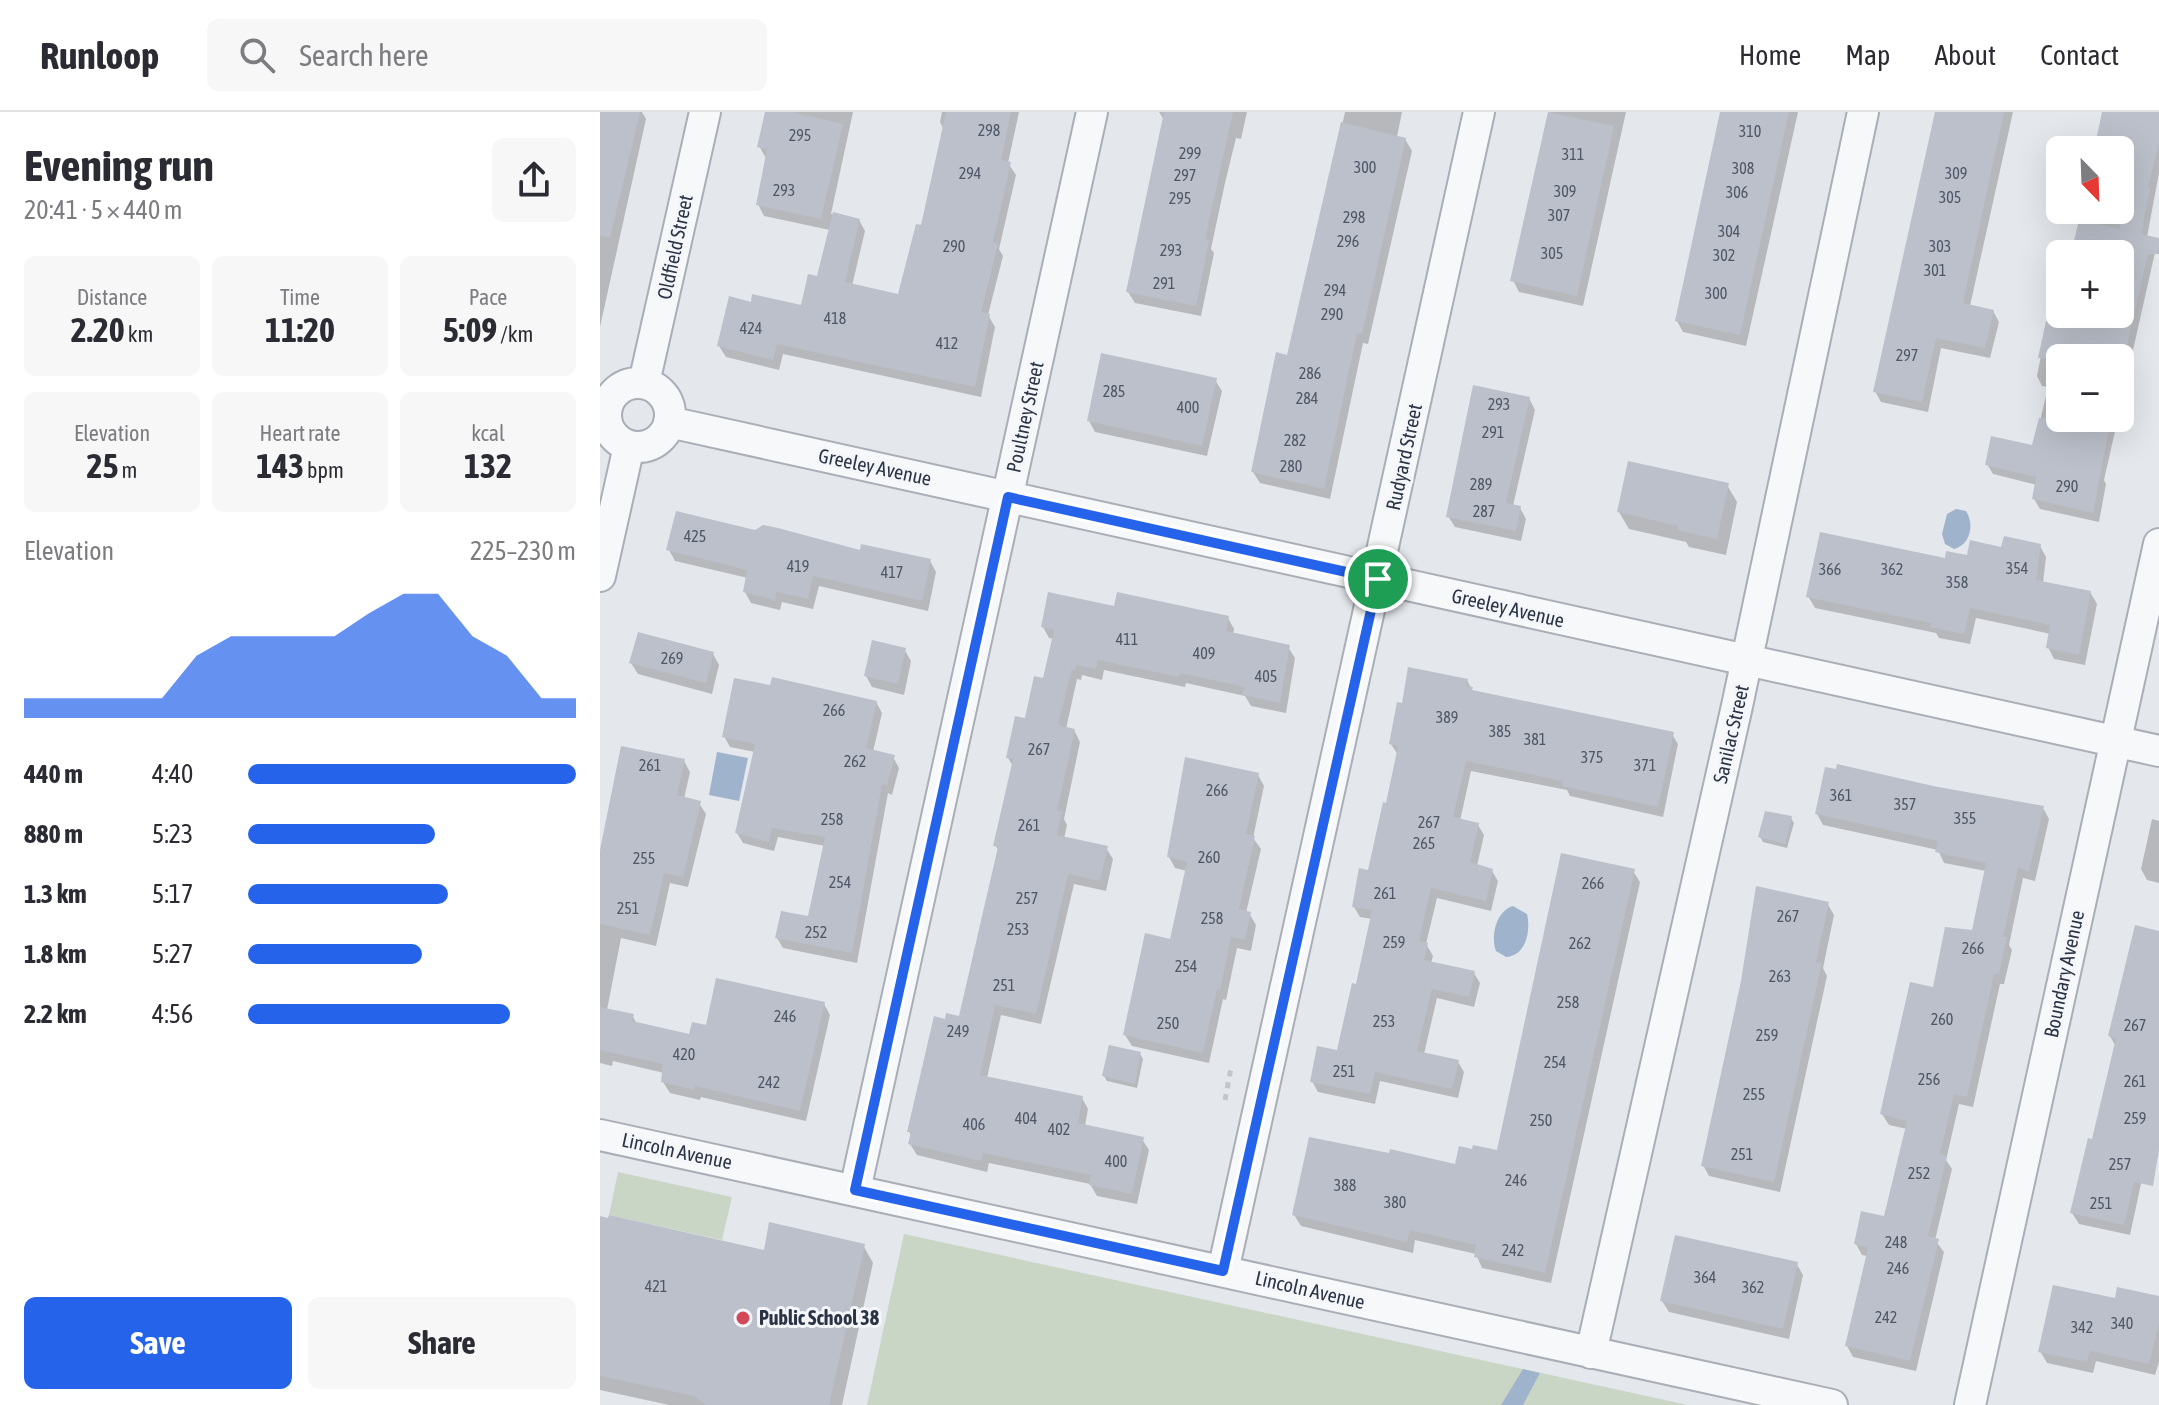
<!DOCTYPE html>
<html lang="en">
<head>
<meta charset="utf-8">
<style>
  body { margin:0; font-family:"Asap Condensed",sans-serif; background:#f7f7f7; color:#2b2b33; height:100vh; display:flex; flex-direction:column; font-size:30px; white-space:nowrap }
  * { box-sizing:border-box; margin:0 }
  p { font-size:26px; color:#7c7c81 }
  .icon { flex:none; width:44px; height:44px; fill:none; stroke:currentColor; stroke-width:2; stroke-linecap:round; stroke-linejoin:round }
  .map { position:relative; flex:1; overflow:hidden }
  .details { display:flex; flex-direction:column; background:#fff; width:600px }
  .details>* { flex:none }
  .needle { width:52px; rotate:157deg }
  .tools { position:absolute; left:1446px; top:24px; display:grid; gap:16px }
  .tools a { display:grid; place-items:center; width:88px; height:88px; border-radius:12px; background:#fff; box-shadow:0 8px 32px #0002; font-size:40px }
  .pin { position:absolute; display:grid; place-items:center; width:68px; height:68px; color:#fff; margin:-34px; border:4px solid #fff; border-radius:50%; box-shadow:0 2px 8px #0007 }
  .round { display:grid; place-items:center; flex:none; width:84px; height:84px; border-radius:12px; background:#f7f7f7 }
  .overview { display:flex; align-items:center; justify-content:space-between; height:136px; padding:0 24px }
  h1 { font-size:44px; font-weight:700; line-height:60px }
  .stats { display:grid; grid-template-columns:repeat(3,1fr); gap:12px; height:136px; padding:8px 24px }
  .stats div { display:grid; align-content:center; border-radius:12px; background:#f7f7f7; text-align:center }
  .stats b { font-size:34px; font-weight:700 }
  .stats small { font-size:22px; font-weight:400 }
  .stats p { font-size:22px }
  .chart { height:224px; padding:16px 24px }
  .chart p { display:flex; justify-content:space-between }
  .chart svg { width:100%; height:144px; margin-top:8px; fill:#2563eb; opacity:.7 }
  .primary-button { display:flex; gap:16px; margin-top:auto; padding:16px 24px }
  .primary-button a { flex:1; height:92px; border-radius:12px; background:#2563eb; color:#fff; font-size:32px; font-weight:700; line-height:92px; text-align:center }
  .primary-button a+a { background:#f7f7f7; color:#2b2b33 }
  ul { padding:0 24px; list-style:none; font-size:26px }
  li { display:grid; grid-template-columns:128px 96px 1fr; align-items:center; height:60px }
  li i { height:20px; border-radius:10px; background:#2563eb }
  header { display:flex; align-items:center; gap:48px; box-sizing:border-box; height:112px; padding:0 40px; background:#fff; border-bottom:2px solid #e1e1e2 }
  header strong { font-size:38px }
  nav { display:flex; gap:44px; margin-inline-start:auto; font-size:28px }
  .search { width:560px; height:72px; background:#f7f7f7; display:flex; align-items:center; gap:20px; box-sizing:border-box; padding:0 28px; border-radius:12px; color:#7c7c81; font-size:30px }
  main { display:flex; flex:1; min-height:0 }
  .map>svg:first-child { display:block }
  .green { fill:#c9d6c5 }
  .water { fill:#9fb4cc }
  .shadow { fill:#0003 }
  .building { fill:#bbc0ca }
  .lines { fill:none; stroke-linecap:round; stroke-linejoin:round }
  .minor-casing { stroke:#a9aeb7; stroke-width:34 }
  .path { stroke:#c2c5cb; stroke-width:5; stroke-dasharray:6 6; stroke-linecap:butt }
  .minor { stroke:#f7f8fa; stroke-width:30 }
  .route-casing { stroke:#fff; stroke-width:16 }
  .route { stroke:#2563eb; stroke-width:10 }
  .poi-dot { fill:#d1495b; stroke:#f4f6f9; stroke-width:3 }
  .labels { text-anchor:middle; stroke-width:6; stroke-linejoin:round; paint-order:stroke }
  .number-label { font-size:16px; fill:#4f5766 }
  .street-label { font-size:20px; fill:#2b3445; stroke:#f4f6f9 }
  .poi-label { font-size:20px; font-weight:bold; fill:#2b3445; stroke:#f4f6f9; text-anchor:start }
</style>
</head>
<body>
<header>
<strong>Runloop</strong>
<div class="search"><svg class="icon" aria-label="search" viewBox="0 0 24 24"><circle cx="10" cy="10" r="6"/><path d="M15 15l6 6"/></svg>Search here</div>
<nav><a>Home</a><a>Map</a><a>About</a><a>Contact</a></nav>
</header>
<main>
<section class="details">
<div class="overview"><div><h1>Evening run</h1><p>20:41 · 5 × 440 m</p></div><a class="round"><svg class="icon" aria-label="share" viewBox="0 0 24 24"><path d="M12 15V3M7 8l5-5 5 5M5 13v7h14v-7"/></svg></a></div>
<div class="stats">
<div><p>Distance</p><b>2.20<small> km</small></b></div>
<div><p>Time</p><b>11:20</b></div>
<div><p>Pace</p><b>5:09<small> /km</small></b></div>
</div>
<div class="stats">
<div><p>Elevation</p><b>25<small> m</small></b></div>
<div><p>Heart rate</p><b>143<small> bpm</small></b></div>
<div><p>kcal</p><b>132</b></div>
</div>
<div class="chart"><p><span>Elevation</span>225–230 m</p>
<svg viewBox="0 0 160 44" preserveAspectRatio="none"><path d="M0 44V38L10 38L20 38L30 38L40 38L50 25L60 19L70 19L80 19L90 19L100 12L110 6L120 6L130 19L140 25L150 38L160 38V44z"/></svg>
</div>
<ul>
<li><b>440 m</b>4:40<i style="width:100%"></i></li>
<li><b>880 m</b>5:23<i style="width:57%"></i></li>
<li><b>1.3 km</b>5:17<i style="width:61%"></i></li>
<li><b>1.8 km</b>5:27<i style="width:53%"></i></li>
<li><b>2.2 km</b>4:56<i style="width:80%"></i></li>
</ul>
<div class="primary-button"><a>Save</a><a>Share</a></div>
</section>
<div class="map">
<svg width="1559" height="1293" viewBox="0 0 1559 1293">
  <rect width="100%" height="100%" fill="#e4e7ec"/>
  <path class="green" d="M18,1060L132,1085L122,1128L9,1103Z
    M304,1122L1088,1293H267Z"/>
  <path class="water" d="M1356,397L1366,399C1375,413 1370,433 1354,437L1345,432L1342,422L1347,402Z
    M117,640L148,646L139,689L109,683Z
    M913,794L927,802C931,819 926,844 906,845L896,839C890,824 897,798 913,794Z
    M923,1257L940,1261L923,1293H901Z"/>
  <path class="shadow" d="M0,0H42L46,7L0,215Z
    M167,0H253L231,102L259,108L265,119L252,174L299,185L323,115L344,18L340,10L342,0H419L408,51L416,63L399,137L403,144L388,203L395,215L381,285L183,242L179,258L126,245L119,234L202,195L218,166L230,118L164,104L158,92L166,46L159,34Z
    M559,0H647L641,27L636,26L625,71L611,137L614,141L601,204L535,191L528,180L564,8Z
    M745,0H802L797,25L805,27L812,39L768,232L763,231L730,387L660,371L653,360L689,245Z
    M950,0H1026L983,194L919,180L913,168Z
    M1122,0H1198L1146,234L1083,220L1077,209Z
    M1338,0H1413L1370,194L1393,199L1399,210L1390,246L1341,236L1328,300L1281,290L1275,279Z
    M1505,0H1559V61L1547,125L1556,136L1520,296V246H1460V306H1518L1504,368L1506,372L1499,410L1440,397L1434,387L1437,373L1393,362L1387,352L1434,335L1448,275L1442,274L1437,264L1447,212L1457,214L1460,201L1520,202V142H1488L1498,98H1520V38H1497Z
    M615,268L622,279L607,344L495,320L489,309Z
    M929,286L935,298L913,394L920,396L926,407L921,429L855,415L848,404Z
    M1127,373L1137,390L1126,443L1089,435L1086,430L1029,417L1019,400Z
    M1440,434L1446,445L1443,471L1490,480L1497,492L1485,553L1454,547L1448,535L1451,522L1376,506L1370,532L1339,526L1336,521L1215,496L1208,484L1346,449Z
    M69,438L261,441L330,449L336,460L328,499L219,474L213,497L182,490L180,498L151,491L145,480L148,466L75,449Z
    M515,497L628,506L634,517L633,523L688,535L695,546L686,601L651,594L645,584L586,571L585,575L504,558L502,568L482,563L481,568L477,567L466,617L474,618L480,630L464,707L467,713L464,727L506,736L513,747L506,779L474,772L441,912L401,903L387,966L482,986L488,997L485,1014L542,1027L549,1038L537,1092L497,1084L490,1072L389,1051L387,1060L317,1043L310,1032L312,1024L309,1020L347,909L361,907L399,740L396,734L413,654L408,646L445,568L454,527L449,526L443,515Z
    M304,537L311,549L304,583L272,575L266,564Z
    M113,542L119,553L112,582L38,562L31,551Z
    M867,568L873,580L1072,622L1078,632L1063,705L970,684L967,678L871,659L860,709L878,713L884,723L877,754L892,759L898,769L891,799L837,786L826,832L833,844L831,851L874,861L880,871L874,895L837,886L824,942L858,950L864,960L858,986L780,969L775,992L718,980L712,969L739,941L757,875L772,807L760,805L754,795L770,760L787,693L798,643L791,632Z
    M276,590L282,601L273,640L293,645L299,656L292,683L288,681L257,851L183,836L177,826L209,807L225,734L178,725L174,739L143,731L137,721L155,640L130,635L124,624Z
    M84,649L90,660L84,687L99,691L106,702L88,775L70,771L56,834L21,826L7,898L32,903L37,912L90,924L107,916L224,892L230,903L206,1009L101,985L100,988L70,981L63,970L64,961L13,949L12,954L0,951V772Z
    M658,663L664,674L653,726L661,737L646,801H649L656,813L651,839L637,836L626,888L623,887L609,951L532,934L525,923L572,829L587,759L575,756L569,745Z
    M1332,676L1443,696L1449,707L1435,769L1423,766L1409,833L1412,838L1404,872H1400L1373,995L1359,992L1346,1048L1352,1057L1335,1128L1344,1140L1316,1259L1253,1245L1247,1234L1268,1144L1262,1143L1256,1132L1286,1106L1307,1017L1289,1013L1282,1002L1334,878L1373,820L1386,759L1344,751L1338,738L1223,713L1217,702Z
    M1191,706L1194,711L1187,736L1163,730L1160,725Z
    M1552,707L1559,709V771L1547,768L1541,757Z
    M1033,759L1040,770L951,1171L882,1156L876,1142L815,1128L813,1141L701,1114L694,1103L898,1041Z
    M1227,791L1234,803L1223,856L1227,864L1180,1080L1109,1064L1103,1053Z
    M1559,821V988L1530,1123L1479,1112L1472,1101L1494,1029L1516,935L1510,924Z
    M540,942L543,947L537,976L507,969L504,964Z
    M0,1106L165,1140L263,1133L273,1151L242,1293H69L0,1278Z
    M1196,1151L1203,1163L1189,1227L1069,1200L1062,1189Z
    M1559,1186V1250L1555,1263L1496,1249L1493,1261L1447,1251L1440,1239L1516,1188Z"/>
  <path class="building" d="M0,0H40L10,126L0,124Z
    M165,0H192L243,12L221,107L156,93L167,37L157,35Z
    M346,0H411L401,48L411,50L393,130L398,132L381,200L390,202L375,275L177,232L173,248L117,234L129,184L151,190L152,182L201,193L208,162L217,164L233,100L260,107L245,170L298,182L316,112L321,113Z
    M564,0H633L605,127L609,128L596,194L526,180Z
    M948,0L1014,14L977,184L910,169Z
    M1120,0H1189L1140,223L1075,209Z
    M1335,0H1404L1363,191L1394,198L1385,236L1336,226L1322,290L1273,280Z
    M1502,0H1559V31L1548,75L1550,76L1541,122L1559,126V142H1548L1524,246H1438L1446,209L1456,211L1458,202H1520V142H1471L1479,108L1520,117V38H1494Z
    M741,10L806,26L762,222L757,221L724,377L651,360L676,240L687,243Z
    M501,241L617,266L602,334L487,309Z
    M873,273L930,285L906,391L921,394L916,419L846,405Z
    M1439,306H1511L1493,401L1432,387L1436,365L1385,353L1391,324L1432,333Z
    M1028,349L1129,371L1117,427L1077,418L1078,414L1017,400Z
    M76,399L155,418L163,413L178,416L260,438L261,432L331,447L322,489L213,464L208,487L176,480L175,488L143,480L147,458L66,438Z
    M1220,420L1345,446L1346,439L1367,443L1370,428L1401,435L1404,424L1441,432L1436,468L1491,479L1479,543L1446,536L1450,513L1370,496L1364,522L1330,515L1331,511L1206,485Z
    M448,480L514,494L517,480L629,504L626,519L690,533L680,591L642,583L644,575L580,561L579,565L498,548L496,557L476,553L475,558L472,557L458,613L475,617L457,699L462,700L457,723L508,734L500,769L468,762L436,902L395,893L380,963L483,984L478,1011L544,1025L532,1082L489,1073L491,1063L383,1041L381,1049L308,1032L311,1020H307L334,904L345,907L346,901L359,904L398,735L393,734L413,647L406,646L415,604L425,606L434,564L443,566L454,518L441,515Z
    M38,520L114,540L106,571L29,551Z
    M272,528L306,536L298,572L264,564Z
    M808,555L868,567L867,574L873,575L872,578L1074,620L1058,695L962,674L963,669L866,649L853,705L879,711L870,750L893,757L886,789L831,776L819,829L828,831L824,848L875,859L869,885L832,877L817,939L859,948L852,977L775,960L770,982L710,970L717,934L737,938L752,871L756,872L772,798L752,795L759,756L768,758L783,690L786,691L798,634L789,632L797,590L802,591Z
    M172,565L277,589L266,636L295,643L287,673L282,672L252,841L175,826L181,799L208,804L225,725L172,716L169,730L135,721L155,632L122,625L134,566L170,573Z
    M21,634L85,647L77,683L101,689L83,765L64,761L50,823L0,812V738Z
    M585,645L659,661L646,722L655,724L639,797L651,800L645,828L631,825L620,878L617,877L603,941L523,923L545,821L570,827L587,750L567,745Z
    M1237,652L1333,674L1444,694L1429,759L1418,756L1403,825H1407L1399,862H1394L1367,985L1354,982L1340,1042L1347,1044L1328,1124L1339,1127L1310,1249L1245,1234L1268,1136L1254,1132L1261,1099L1284,1104L1307,1009L1280,1002L1310,870L1333,875L1345,815L1372,818L1386,751L1335,740L1338,729L1215,702L1225,655L1236,657Z
    M1165,699L1192,704L1185,732L1158,725Z
    M961,741L1035,757L945,1161L874,1145L876,1133L810,1118L807,1130L692,1103L709,1025L789,1041L790,1037L855,1052L859,1034L872,1037L873,1033L897,1038Z
    M1156,774L1229,790L1216,850L1222,851L1174,1070L1101,1054L1141,869Z
    M1535,813L1559,819V1038L1553,1074L1534,1070L1524,1113L1470,1101L1488,1026L1492,1027L1516,926L1508,924Z
    M116,866L225,890L200,999L95,974V978L61,970L63,952L0,938V895L34,902L32,909L89,922L92,910L106,913Z
    M509,933L541,940L535,972L502,964Z
    M9,1103L164,1138L169,1110L265,1132L229,1293H106L94,1284L0,1264V1104L8,1106Z
    M1075,1123L1198,1150L1183,1217L1060,1189Z
    M1453,1173L1515,1186L1517,1175L1559,1184V1211L1549,1252L1490,1239L1487,1250L1438,1240Z"/>
  <g class="lines">
    <g class="minor-casing">
      <path id="minor" d="M44,271L105,0
        M6 303a32 32 0 1 1 64 0a32 32 0 1 1-64 0Z
        M69,310L1559,639
        M0,464L29,334
        M0,1023L1232,1293
        M255,1078L492,0
        M623,1159L879,0
        M991,1241L1137,594L1263,0
        M1370,1293L1559,432"/>
    </g>
    <path class="path" d="M625,988L631,956"/>
    <use href="#minor" class="minor"/>
  </g>
  <g class="lines">
    <g class="route-casing">
      <path id="route" d="M408,385L778,467L623,1159L255,1078Z"/>
    </g>
    <use href="#route" class="route"/>
  </g>
  <circle class="poi-dot" cx="143" cy="1206" r="8"/>
  <g class="labels">
    <g class="number-label">
      <text x="389" y="24">298</text>
      <text x="1150" y="25">310</text>
      <text x="200" y="29">295</text>
      <text x="590" y="47">299</text>
      <text x="973" y="48">311</text>
      <text x="765" y="61">300</text>
      <text x="1143" y="62">308</text>
      <text x="370" y="67">294</text>
      <text x="1356" y="67">309</text>
      <text x="585" y="69">297</text>
      <text x="184" y="84">293</text>
      <text x="965" y="85">309</text>
      <text x="1137" y="86">306</text>
      <text x="1350" y="91">305</text>
      <text x="580" y="92">295</text>
      <text x="959" y="109">307</text>
      <text x="754" y="111">298</text>
      <text x="1129" y="125">304</text>
      <text x="748" y="135">296</text>
      <text x="354" y="140">290</text>
      <text x="1340" y="140">303</text>
      <text x="571" y="144">293</text>
      <text x="952" y="147">305</text>
      <text x="1124" y="149">302</text>
      <text x="1335" y="164">301</text>
      <text x="564" y="177">291</text>
      <text x="735" y="184">294</text>
      <text x="1116" y="187">300</text>
      <text x="732" y="208">290</text>
      <text x="235" y="212">418</text>
      <text x="151" y="222">424</text>
      <text x="347" y="237">412</text>
      <text x="1307" y="249">297</text>
      <text x="710" y="267">286</text>
      <text x="514" y="285">285</text>
      <text x="707" y="292">284</text>
      <text x="899" y="298">293</text>
      <text x="588" y="301">400</text>
      <text x="893" y="326">291</text>
      <text x="695" y="334">282</text>
      <text x="691" y="360">280</text>
      <text x="881" y="378">289</text>
      <text x="1467" y="380">290</text>
      <text x="884" y="405">287</text>
      <text x="95" y="430">425</text>
      <text x="198" y="460">419</text>
      <text x="1417" y="462">354</text>
      <text x="1230" y="463">366</text>
      <text x="1292" y="463">362</text>
      <text x="292" y="466">417</text>
      <text x="1357" y="476">358</text>
      <text x="527" y="533">411</text>
      <text x="604" y="547">409</text>
      <text x="72" y="552">269</text>
      <text x="666" y="570">405</text>
      <text x="234" y="604">266</text>
      <text x="847" y="611">389</text>
      <text x="900" y="625">385</text>
      <text x="935" y="633">381</text>
      <text x="439" y="643">267</text>
      <text x="992" y="651">375</text>
      <text x="255" y="655">262</text>
      <text x="50" y="659">261</text>
      <text x="1045" y="659">371</text>
      <text x="617" y="684">266</text>
      <text x="1241" y="689">361</text>
      <text x="1305" y="698">357</text>
      <text x="1365" y="712">355</text>
      <text x="232" y="713">258</text>
      <text x="829" y="716">267</text>
      <text x="429" y="719">261</text>
      <text x="824" y="737">265</text>
      <text x="609" y="751">260</text>
      <text x="44" y="752">255</text>
      <text x="240" y="776">254</text>
      <text x="993" y="777">266</text>
      <text x="785" y="787">261</text>
      <text x="427" y="792">257</text>
      <text x="28" y="802">251</text>
      <text x="1188" y="810">267</text>
      <text x="612" y="812">258</text>
      <text x="418" y="823">253</text>
      <text x="216" y="826">252</text>
      <text x="794" y="836">259</text>
      <text x="980" y="837">262</text>
      <text x="1373" y="842">266</text>
      <text x="586" y="860">254</text>
      <text x="1180" y="870">263</text>
      <text x="404" y="879">251</text>
      <text x="968" y="896">258</text>
      <text x="185" y="910">246</text>
      <text x="1342" y="913">260</text>
      <text x="784" y="915">253</text>
      <text x="568" y="917">250</text>
      <text x="1535" y="919">267</text>
      <text x="358" y="925">249</text>
      <text x="1167" y="929">259</text>
      <text x="84" y="948">420</text>
      <text x="955" y="956">254</text>
      <text x="744" y="965">251</text>
      <text x="1329" y="973">256</text>
      <text x="1535" y="975">261</text>
      <text x="169" y="976">242</text>
      <text x="1154" y="988">255</text>
      <text x="426" y="1012">404</text>
      <text x="1535" y="1012">259</text>
      <text x="941" y="1014">250</text>
      <text x="374" y="1018">406</text>
      <text x="459" y="1023">402</text>
      <text x="1142" y="1048">251</text>
      <text x="516" y="1055">400</text>
      <text x="1520" y="1058">257</text>
      <text x="1319" y="1067">252</text>
      <text x="916" y="1074">246</text>
      <text x="745" y="1079">388</text>
      <text x="795" y="1096">380</text>
      <text x="1501" y="1097">251</text>
      <text x="1296" y="1136">248</text>
      <text x="913" y="1144">242</text>
      <text x="1298" y="1162">246</text>
      <text x="1105" y="1171">364</text>
      <text x="56" y="1180">421</text>
      <text x="1153" y="1181">362</text>
      <text x="1286" y="1211">242</text>
      <text x="1522" y="1217">340</text>
      <text x="1482" y="1221">342</text>
    </g>
    <g class="street-label">
      <text transform="translate(75 135) rotate(-78)" y="7">Oldfield Street</text>
      <text transform="translate(425 305) rotate(-78)" y="7">Poultney Street</text>
      <text transform="translate(804 345) rotate(-78)" y="7">Rudyard Street</text>
      <text transform="translate(275 355) rotate(12)" y="7">Greeley Avenue</text>
      <text transform="translate(908 496) rotate(13)" y="7">Greeley Avenue</text>
      <text transform="translate(1131 622) rotate(-77)" y="7">Sanilac Street</text>
      <text transform="translate(1464 862) rotate(-78)" y="7">Boundary Avenue</text>
      <text transform="translate(77 1039) rotate(12)" y="7">Lincoln Avenue</text>
      <text transform="translate(710 1178) rotate(13)" y="7">Lincoln Avenue</text>
    </g>
    <g class="poi-label">
      <text x="159" y="1213">Public School 38</text>
    </g>
  </g>
</svg>
<div class="tools">
<a><svg class="needle" viewBox="-14 -14 28 28"><path d="M0-13l5 13h-10z" fill="#e53935"/><path d="M0 13l5-13h-10z" fill="#7c7c81"/></svg></a>
<a>+</a>
<a>−</a>
</div>
<div class="pin" style="left:778px;top:467px;background:#1e9e55"><svg class="icon" aria-label="arrive" viewBox="0 0 24 24"><path d="M6 21V4h12l-3 4 3 4H6"/></svg></div>
</div>
</main>
</body>
</html>
